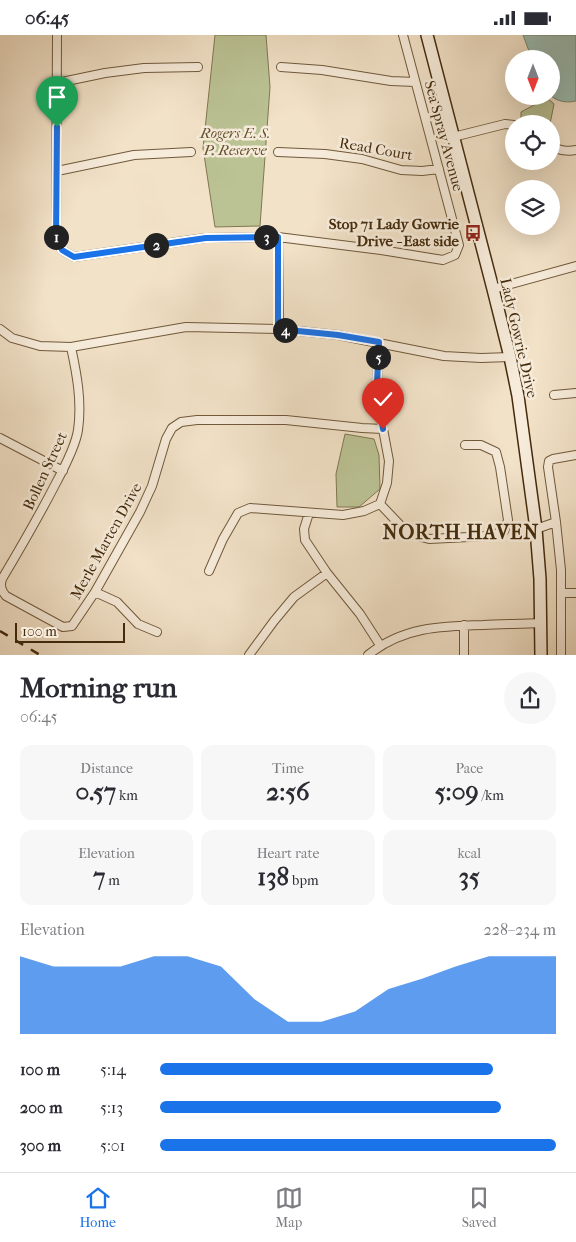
<!DOCTYPE html>
<html lang="en">
<head>
<meta charset="utf-8">
<style>
  body { margin:0; font-family:"IM FELL French Canon",serif; background:#f7f7f7; color:#2b2b33; height:100vh; display:flex; flex-direction:column; font-size:19px; white-space:nowrap }
  * { box-sizing:border-box; margin:0 }
  p { font-size:16px; color:#7c7c81 }
  .icon { flex:none; width:28px; height:28px; fill:none; stroke:currentColor; stroke-width:2; stroke-linecap:round; stroke-linejoin:round }
  .map { position:relative; height:620px; overflow:hidden }
  .side { display:flex; flex-direction:column; background:#fff; flex:1 }
  .side>* { flex:none }
  .needle { width:32px; rotate:180deg }
  .buttons { position:absolute; left:505px; top:15px; display:grid; gap:10px }
  .buttons a { display:grid; place-items:center; width:55px; height:55px; border-radius:50%; background:#fff; box-shadow:0 5px 20px #0002; font-size:25px }
  .scale { position:absolute; left:15px; bottom:12px; width:110px; box-sizing:border-box; padding-left:5px; border:2px solid #442b0c; border-top:0; font-size:14px; line-height:18px; white-space:nowrap; color:#442b0c; -webkit-text-stroke:4px #f7ecdb; paint-order:stroke }
  .pin { position:absolute; display:grid; place-items:center; width:42px; height:42px; color:#fff; margin:-51px -21px; border-radius:50% 50% 50% 0; rotate:-45deg; box-shadow:0 0 5px #0007 }
  .pin .icon { rotate:45deg }
  .km { position:absolute; width:25px; height:25px; margin:-12px; border-radius:50%; background:#222; color:#fff; font-size:14px; line-height:25px; text-align:center }
  .round { display:grid; place-items:center; flex:none; width:52px; height:52px; border-radius:26px; background:#f7f7f7 }
  .summary { display:flex; align-items:center; justify-content:space-between; height:85px; padding:0 20px }
  h1 { font-size:28px; font-weight:700; line-height:38px }
  .metrics { display:grid; grid-template-columns:repeat(3,1fr); gap:8px; height:85px; padding:5px 20px }
  .metrics div { display:grid; align-content:center; border-radius:12px; background:#f7f7f7; text-align:center }
  .metrics b { font-size:25px; font-weight:700 }
  .metrics small { font-size:14px; font-weight:400 }
  .metrics p { font-size:14px }
  .chart { height:140px; padding:10px 20px }
  .chart p { display:flex; justify-content:space-between }
  .chart svg { width:100%; height:90px; margin-top:5px; fill:#1a73e8; opacity:.7 }
  ul { padding:0 20px; list-style:none; font-size:16px }
  li { display:grid; grid-template-columns:80px 60px 1fr; align-items:center; height:38px }
  li i { height:12px; border-radius:6px; background:#1a73e8 }
  .status { display:flex; justify-content:space-between; align-items:center; height:35px; padding:0 25px; background:#fff; direction:ltr }
  .status svg { height:14px; fill:currentColor }
  .tabs { display:flex; justify-content:space-around; align-items:center; height:70px; border-top:1px solid #e1e1e2; background:#fff; font-size:14px; color:#7c7c81 }
  .tabs a { display:grid; justify-items:center; gap:2px }
  .tabs .current { color:#1a73e8 }
  .map>svg:first-child { display:block }
  .green { fill:#bbc395; stroke:#807750 }
  .water { fill:#9bbeb5; stroke:#788371 }
  .lines { fill:none; stroke-linecap:round; stroke-linejoin:round }
  .street-casing { stroke:#70593b; stroke-width:10 }
  .secondary-casing { stroke:#442b0c; stroke-width:14 }
  .street { stroke:#f7ecdb; stroke-width:8 }
  .secondary { stroke:#f7ecdb; stroke-width:11 }
  .rail { stroke:#442b0c; stroke-width:2.5; stroke-dasharray:9 9; stroke-linecap:butt }
  .route-casing { stroke:#fff; stroke-width:10 }
  .route { stroke:#1a73e8; stroke-width:6 }
  .labels { text-anchor:middle; stroke-width:5; stroke-linejoin:round; paint-order:stroke }
  .park-label { font-size:15px; font-style:italic; fill:#62512e; stroke:#f7ecdb }
  .street-label { font-size:15px; fill:#442b0c; stroke:#f7ecdb }
  .poi-label { font-size:15px; font-weight:bold; fill:#442b0c; stroke:#f7ecdb; text-anchor:end }
  .district-label { font-size:20px; font-weight:bold; letter-spacing:1px; fill:#442b0c; stroke:#f7ecdb }
</style>
</head>
<body>
<div class="status"><b>06:45</b><svg viewBox="0 0 49 12"><path d="M0 12V9h3v3zM5 12V6h3v6zM10 12V3h3v9zM15 12V0h3v12zM26 1h20v11H26zM47 4h2v5h-2z"/></svg></div>
<div class="map">
<svg width="576" height="620" viewBox="0 0 576 620">
  <rect width="100%" height="100%" fill="#f2e2c8"/>
  <filter id="stains"><feTurbulence type="fractalNoise" baseFrequency=".004" numOctaves="4"/><feColorMatrix values="0 0 0 0 .2 0 0 0 0 .09 0 0 0 0 .02 0 0 0 .5 -.17"/></filter>
  <radialGradient id="worn" r=".72"><stop offset=".6" stop-color="#630" stop-opacity="0"/><stop offset="1" stop-color="#630" stop-opacity=".3"/></radialGradient>
  <path class="green" d="M215,0H266L270,52L260,191L215,192L203,113Z
    M547,63L554,69L550,89H527L521,85V77Z
    M345,399L374,404L379,420L380,454L359,472H337L336,439Z"/>
  <path class="water" d="M523,0H576V66C567,68 559,67 551,61V24H532Z"/>
  <g class="lines">
    <g class="street-casing">
      <path id="street" d="M57,0L56,203L62,215L74,222L205,203L278,202L381,215L443,225L455,220L459,210L403,0
        M281,32L322,35L391,46L415,47
        M57,48L105,38L144,33L198,32
        M453,102L505,89L514,90
        M551,112C560,115 567,117 576,115
        M278,117L325,119L362,124L401,135L422,136L439,134
        M57,136L134,120L191,117
        M278,202L279,294
        M493,254L576,231
        M0,294L12,303L40,311L71,312L186,292L279,294L338,300L444,321L481,323L510,322
        M71,312C77,340 82,367 78,395C76,409 63,435 56,448C39,481 21,512 2,544C0,551 1,555 6,561L63,592L72,591L95,557L140,477L152,451L166,404L172,393L181,387L197,385H286L362,393L383,394
        M554,360L576,358
        M0,403L63,436
        M380,469L401,491L410,499L429,504L489,501L504,496L508,485L500,432L496,417L481,410H465
        M309,478L304,494L305,505L327,538L360,579L380,610
        M556,487L548,432L549,426L553,424L576,420
        M536,494L556,487L561,535V620
        M209,536L223,504L238,478L250,473L343,480L364,476L380,469L387,448L389,426L383,394L377,348L379,307
        M95,557L117,567L138,589L157,597
        M561,558H576
        M464,590V620
        M249,620L274,586L294,562L327,538
        M368,620C403,592 440,591 483,590C502,589 522,589 541,588"/>
    </g>
    <g class="secondary-casing">
      <path id="secondary" d="M427,0L493,254L510,322L518,361L536,494L540,544L541,620"/>
    </g>
    <use href="#street" class="street"/>
    <use href="#secondary" class="secondary"/>
    <path class="rail" d="M0,596L40,620"/>
  </g>
  <g class="lines">
    <g class="route-casing">
      <path id="route" d="M57,92L56,203L62,215L74,222L206,203L278,202V294L338,300L379,307L377,348L383,394"/>
    </g>
    <use href="#route" class="route"/>
  </g>
  <defs>
    <g id="bus-bare" transform="scale(1.35)"><path d="M-5-6H5V4H4V6H2V4H-2V6H-4V4H-5ZM-3.5-4V0h7V-4ZM-3.5 1.2v1.5H-2V1.2ZM2 1.2v1.5H3.5V1.2Z" fill="#8f2418" stroke="#f7ecdb" stroke-width="2.5" paint-order="stroke"/></g>
  </defs>
  <g fill-rule="evenodd">
    <use href="#bus-bare" x="473" y="198"/>
  </g>
  <g class="labels">
    <g class="park-label">
      <text x="235" y="103">Rogers E. S.<tspan x="235" dy="17">P. Reserve</tspan></text>
    </g>
    <g class="street-label">
      <text transform="translate(444 101) rotate(75)" y="5">Sea Spray Avenue</text>
      <text transform="translate(376 114) rotate(10)" y="5">Read Court</text>
      <text transform="translate(519 303) rotate(77)" y="5">Lady Gowrie Drive</text>
      <text transform="translate(45 436) rotate(-65)" y="5">Bollen Street</text>
      <text transform="translate(106 506) rotate(-61)" y="5">Merle Marten Drive</text>
    </g>
    <g class="poi-label">
      <text x="459" y="194">Stop 71 Lady Gowrie<tspan x="459" dy="17">Drive - East side</tspan></text>
    </g>
    <g class="district-label">
      <text x="461" y="504">NORTH HAVEN</text>
    </g>
  </g>
  <rect width="100%" height="100%" filter="url(#stains)"/>
  <rect width="100%" height="100%" fill="url(#worn)"/>
</svg>
<div class="buttons">
<a><svg class="needle" viewBox="-14 -14 28 28"><path d="M0-13l5 13h-10z" fill="#e53935"/><path d="M0 13l5-13h-10z" fill="#7c7c81"/></svg></a>
<a><svg class="icon" aria-label="locate" viewBox="0 0 24 24"><circle cx="12" cy="12" r="6"/><path d="M12 2v4M12 18v4M2 12h4M18 12h4"/></svg></a>
<a><svg class="icon" aria-label="layers" viewBox="0 0 24 24"><path d="M12 4l9 5-9 5-9-5zM3 14l9 5 9-5"/></svg></a>
</div>
<div class="scale">100 m</div>
<div class="pin" style="left:57px;top:92px;background:#1e9e55"><svg class="icon" aria-label="arrive" viewBox="0 0 24 24"><path d="M6 21V4h12l-3 4 3 4H6"/></svg></div>
<div class="pin" style="left:383px;top:394px;background:#d93025"><svg class="icon" aria-label="check" viewBox="0 0 24 24"><path d="M5 12l5 5 9-10"/></svg></div>
<b class="km" style="left:56px;top:202px">1</b>
<b class="km" style="left:156px;top:210px">2</b>
<b class="km" style="left:266px;top:202px">3</b>
<b class="km" style="left:285px;top:295px">4</b>
<b class="km" style="left:378px;top:322px">5</b>
</div>
<section class="side">
<div class="summary"><div><h1>Morning run</h1><p>06:45</p></div><a class="round"><svg class="icon" aria-label="share" viewBox="0 0 24 24"><path d="M12 15V3M7 8l5-5 5 5M5 13v7h14v-7"/></svg></a></div>
<div class="metrics">
<div><p>Distance</p><b>0.57<small> km</small></b></div>
<div><p>Time</p><b>2:56</b></div>
<div><p>Pace</p><b>5:09<small> /km</small></b></div>
</div>
<div class="metrics">
<div><p>Elevation</p><b>7<small> m</small></b></div>
<div><p>Heart rate</p><b>138<small> bpm</small></b></div>
<div><p>kcal</p><b>35</b></div>
</div>
<div class="chart"><p><span>Elevation</span>228–234 m</p>
<svg viewBox="0 0 160 44" preserveAspectRatio="none"><path d="M0 44V6L10 11L20 11L30 11L40 6L50 6L60 11L70 27L80 38L90 38L100 33L110 22L120 17L130 11L140 6L150 6L160 6V44z"/></svg>
</div>
<ul>
<li><b>100 m</b>5:14<i style="width:84%"></i></li>
<li><b>200 m</b>5:13<i style="width:86%"></i></li>
<li><b>300 m</b>5:01<i style="width:100%"></i></li>
</ul>
</section>
<nav class="tabs">
<a class="current"><svg class="icon" aria-label="home" viewBox="0 0 24 24"><path d="M3 11l9-7 9 7M6 9v11h12V9"/></svg>Home</a>
<a><svg class="icon" aria-label="map" viewBox="0 0 24 24"><path d="M3 6l6-2 6 2 6-2v14l-6 2-6-2-6 2zM9 4v14M15 6v14"/></svg>Map</a>
<a><svg class="icon" aria-label="saved" viewBox="0 0 24 24"><path d="M7 4h10v16l-5-4-5 4z"/></svg>Saved</a>
</nav>
</body>
</html>
